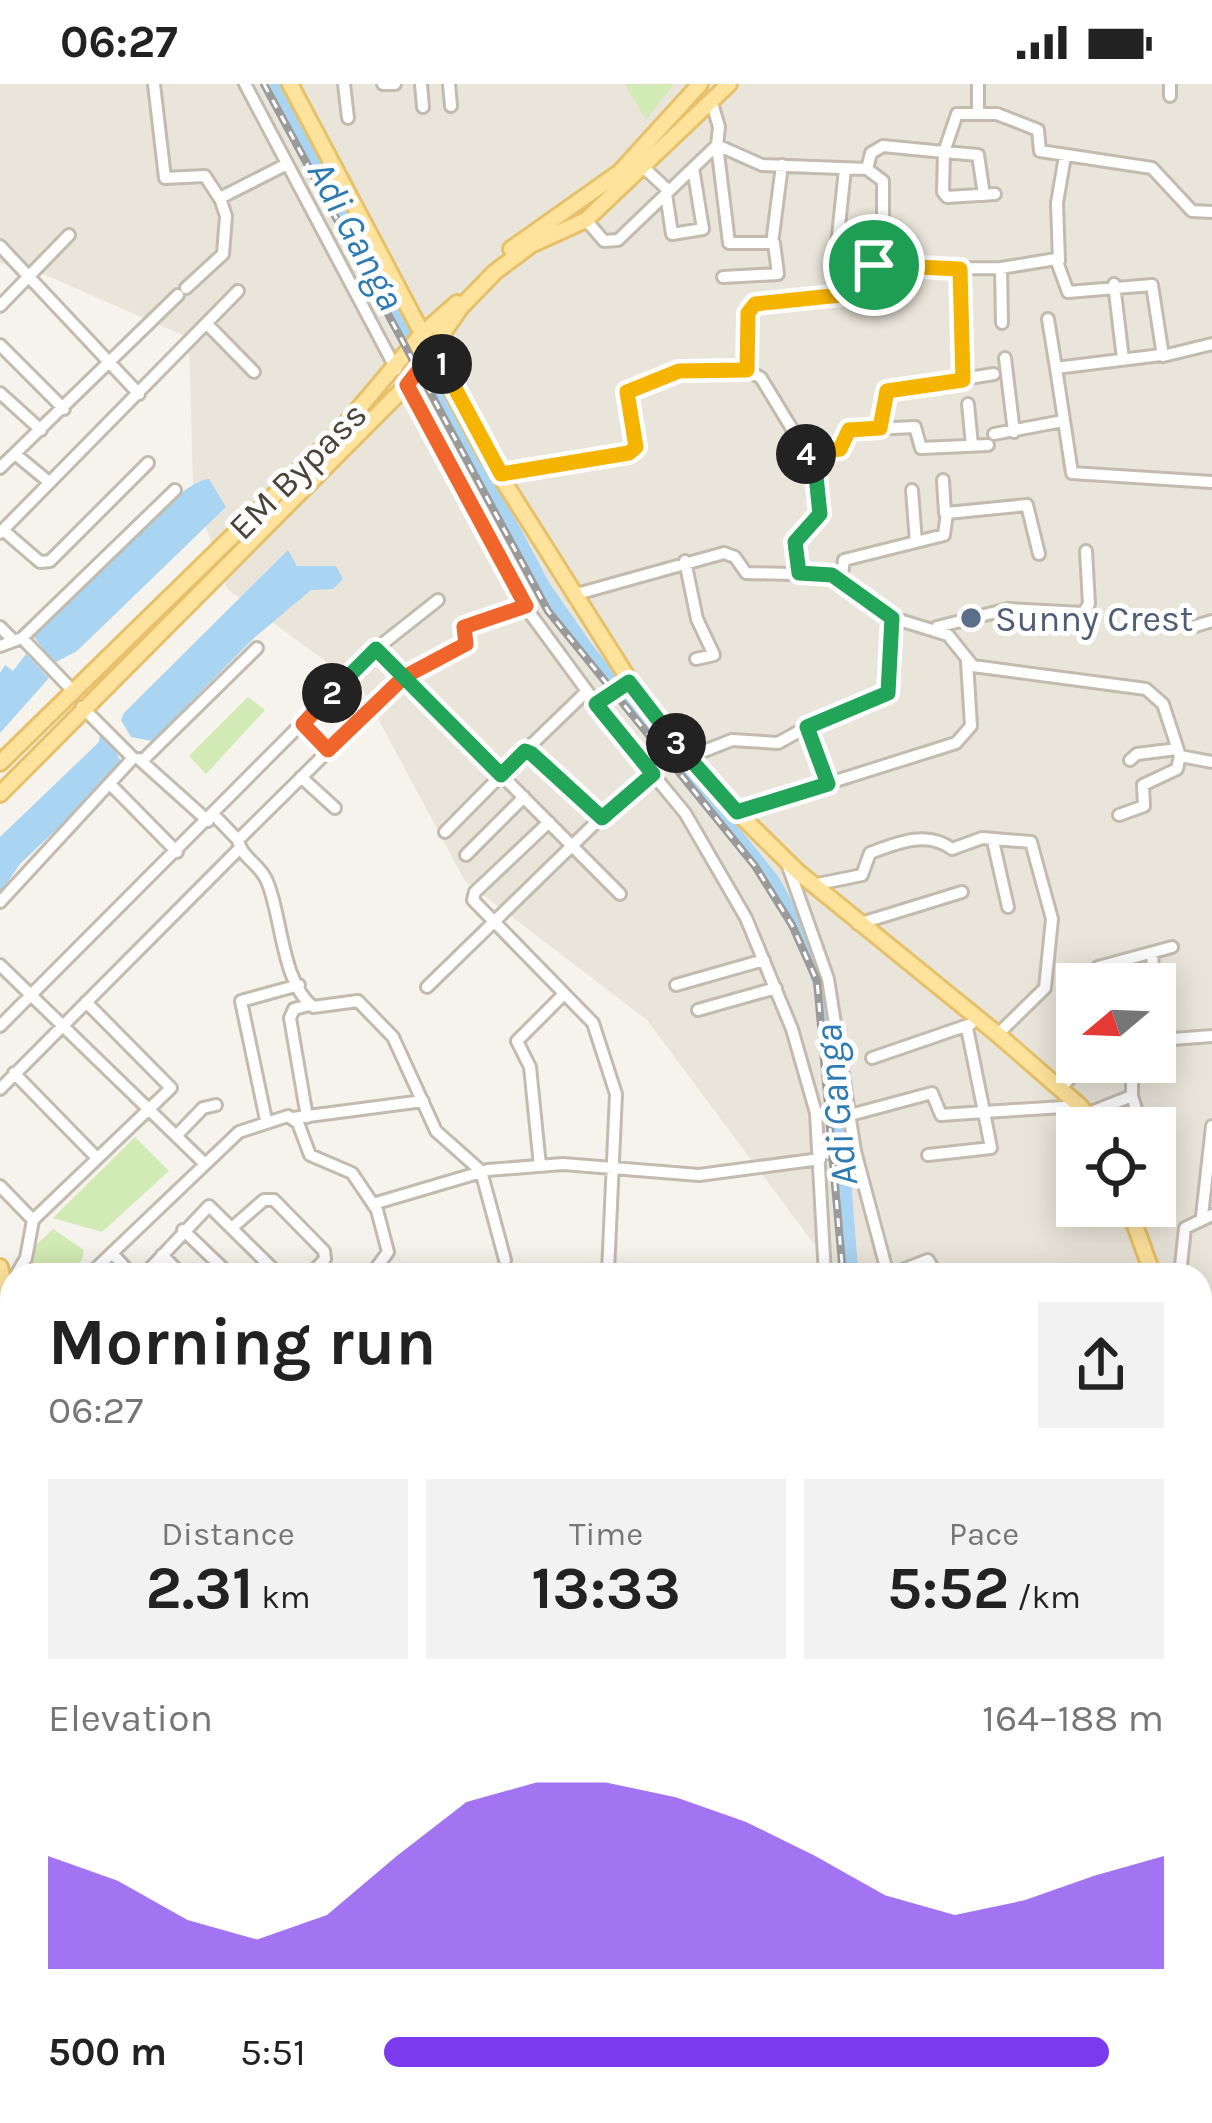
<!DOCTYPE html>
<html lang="en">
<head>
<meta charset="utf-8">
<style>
  body { margin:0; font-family:Karla,sans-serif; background:#f2f2f2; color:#222; height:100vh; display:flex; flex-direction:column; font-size:45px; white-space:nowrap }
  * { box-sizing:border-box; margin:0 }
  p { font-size:39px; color:#767676 }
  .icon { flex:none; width:66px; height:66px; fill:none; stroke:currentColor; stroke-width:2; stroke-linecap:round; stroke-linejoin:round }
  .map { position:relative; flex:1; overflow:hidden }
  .drawer { position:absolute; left:0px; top:1179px; width:1212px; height:861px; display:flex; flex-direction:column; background:#fff; border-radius:36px 36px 0 0; box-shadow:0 6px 30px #0003 }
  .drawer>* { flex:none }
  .needle { width:78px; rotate:251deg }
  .buttons { position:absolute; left:1056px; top:879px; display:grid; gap:24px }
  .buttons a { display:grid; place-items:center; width:120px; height:120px; border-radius:0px; background:#fff; box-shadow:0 6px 30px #0003; font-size:60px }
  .pin { position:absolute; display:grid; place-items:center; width:102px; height:102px; color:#fff; margin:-51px; border:6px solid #fff; border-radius:50%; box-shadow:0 3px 12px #0007 }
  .km { position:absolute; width:60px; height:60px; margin:-30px; border-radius:50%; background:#222; color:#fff; font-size:33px; line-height:60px; text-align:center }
  .round { display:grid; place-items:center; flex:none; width:126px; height:126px; border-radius:0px; background:#f2f2f2 }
  .overview { display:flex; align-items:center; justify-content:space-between; height:204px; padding:0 48px }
  h1 { font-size:66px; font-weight:700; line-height:90px }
  .stats { display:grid; grid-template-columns:repeat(3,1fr); gap:18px; height:204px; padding:12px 48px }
  .stats div { display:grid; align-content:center; border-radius:0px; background:#f2f2f2; text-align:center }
  .stats b { font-size:60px; font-weight:700 }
  .stats small { font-size:33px; font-weight:400 }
  .stats p { font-size:33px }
  .chart { height:336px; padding:24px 48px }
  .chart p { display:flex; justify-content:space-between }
  .chart svg { width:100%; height:216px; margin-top:12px; fill:#7c3aed; opacity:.7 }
  ul { padding:0 48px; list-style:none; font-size:39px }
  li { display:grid; grid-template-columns:192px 144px 1fr; align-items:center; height:90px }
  li i { height:30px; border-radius:15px; background:#7c3aed }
  .status { display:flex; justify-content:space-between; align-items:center; height:84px; padding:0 60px; background:#fff; direction:ltr }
  .status svg { height:33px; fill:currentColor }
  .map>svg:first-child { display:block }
  .residential { fill:#eae5da; fill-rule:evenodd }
  .green { fill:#d2eab5 }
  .water { fill:#a9d4f2 }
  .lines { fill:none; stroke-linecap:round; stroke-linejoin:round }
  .river { stroke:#a9d4f2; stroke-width:15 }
  .minor-casing { stroke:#c2bbae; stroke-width:16 }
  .major-casing { stroke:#e6c16a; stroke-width:20 }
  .minor { stroke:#fff; stroke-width:10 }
  .major { stroke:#ffe39c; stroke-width:14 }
  .rail-casing { stroke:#9a9a9a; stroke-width:8 }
  .rail { stroke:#fff; stroke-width:3; stroke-dasharray:9; stroke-linecap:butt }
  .split-1-casing { stroke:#fff; stroke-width:24 }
  .split-2-casing { stroke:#fff; stroke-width:24 }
  .split-3-casing { stroke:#fff; stroke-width:24 }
  .split-4-casing { stroke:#fff; stroke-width:24 }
  .split-5-casing { stroke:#fff; stroke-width:24 }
  .split-1 { stroke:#f5b400; stroke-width:15 }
  .split-2 { stroke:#f0652b; stroke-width:15 }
  .split-3 { stroke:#22a559; stroke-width:15 }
  .split-4 { stroke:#22a559; stroke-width:15 }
  .split-5 { stroke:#f5b400; stroke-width:15 }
  .service-dot { fill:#5c6f8a; stroke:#fff; stroke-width:4.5 }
  .labels { text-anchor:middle; stroke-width:10; stroke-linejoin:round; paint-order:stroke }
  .street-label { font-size:36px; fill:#4b4439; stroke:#fff }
  .service-label { font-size:36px; fill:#4e5e75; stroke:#fff; text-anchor:start }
  .water-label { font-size:39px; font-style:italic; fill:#2e7ab2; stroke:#fff }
</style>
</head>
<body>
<div class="status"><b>06:27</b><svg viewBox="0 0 49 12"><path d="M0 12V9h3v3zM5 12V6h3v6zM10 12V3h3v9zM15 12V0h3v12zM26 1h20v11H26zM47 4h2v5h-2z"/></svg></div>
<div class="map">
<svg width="1212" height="2039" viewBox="0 0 1212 2039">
  <rect width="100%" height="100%" fill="#f6f3ec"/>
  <path class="residential" d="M0,0H1212V2039H1153V2028H1200V1191H837L647,936L465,797L361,603L227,505L193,405L189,254L32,185L0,179ZM1077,900H1155V978H1077ZM1077,1044H1155V1122H1077Z"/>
  <path class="green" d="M625,0H674L646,36Z
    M248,613L265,626L206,690L189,672Z
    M135,1053L169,1087L102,1148L53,1134Z
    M53,1145L84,1166L82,1176L65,1191H25L35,1162Z"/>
  <path class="water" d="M209,395L226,423L77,567L54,579L34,553C64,523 175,397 209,395Z
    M288,466L297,482H336L343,495L333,505L311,506L254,554L152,657L131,653L121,636L124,629Z
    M26,570L49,594L0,649V589L5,581L13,587Z
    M100,649L109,653L123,682L20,780L0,809V753L99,658Z"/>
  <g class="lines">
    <path class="river" d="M277,0L543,503L586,565L773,798L811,868L831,938L851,1191
      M1200,1698L1212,1717"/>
    <g class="minor-casing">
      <path id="minor" d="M154,0L165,94L205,92L220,115
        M245,0L396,285
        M344,0L348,34
        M383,0H395
        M421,0L423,23
        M449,0L451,22
        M1170,0V12
        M978,27V0
        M717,61L762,81L867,85L871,69L883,62L944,68L957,30H997L1038,46L1040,67L1152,84L1192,127L1212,128
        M717,61L729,159H774L778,190L723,193
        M641,81L669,107
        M845,85L836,171L851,179L881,182
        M867,85L883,97V177L888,185L1001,184L1056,175L1068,208L1152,201L1163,272L1212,260
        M666,110L672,150L703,145L693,84
        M984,111L978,71L944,68L943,108L947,113L995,110
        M586,136L604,157L618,156L717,61L719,43L712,19
        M773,152L782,81
        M0,162L139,310
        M1059,177L1057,119L1065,72
        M1001,184L1002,239
        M960,185L963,296
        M1114,200L1123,275
        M186,204L223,170L226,132L220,114L285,81
        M0,222L69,151
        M1048,235L1056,284
        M207,240L254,288
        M0,261L64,325
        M1161,271L1056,284L1072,389L1212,398
        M1005,274L1014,348
        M747,286L748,229L755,220L861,209L870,203L874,181
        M407,301L518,513L612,641L685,729L746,834L792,945L816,1029L825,1191
        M0,309L41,346
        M968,320L972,361
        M881,344L887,307L994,290
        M994,350L1063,337
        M15,370L49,398
        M806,370L840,365L849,346L915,343L921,364L988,361
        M0,384L178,211
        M501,390L629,369L636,363L627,307L679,287L747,286L761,294L811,376L820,430L795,458L799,489
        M943,396L945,429
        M912,406L916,458
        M3,446L40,478L50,477L148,379
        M0,449L238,207
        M685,477L697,535L714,571L696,575
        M841,497L844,476L944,451L947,429L1027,421L1039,470
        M577,510L724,469L735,473L746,489L832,491L893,534L948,551L973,582L1146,605L1163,620L1180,672L1212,678
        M0,543L14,557
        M937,543L1008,525L1083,529L1089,520L1086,467
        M1192,543L1212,537
        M0,562L22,554
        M376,565L438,516
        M73,607L22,554L175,406
        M596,620L629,598
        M303,640L329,666L404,593L466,560L464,543L526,522
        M329,666L238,756C241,773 258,779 266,795C282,828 280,896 313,923L358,917L393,953L436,1047L481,1087L505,1176
        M525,667L587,607
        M689,673L732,656L778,659L807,643
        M139,675L208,737
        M1130,676L1137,670L1177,665
        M142,677L257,564
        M301,693L335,724
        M110,700L177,768
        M828,700L807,643L888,609L893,534
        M737,728L956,659L971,642L967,578
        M214,731L238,756
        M1119,731L1144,722L1143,701L1177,685L1180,672
        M549,738L475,808L473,816L593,939L616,1010L608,1188
        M445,748L525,667L602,734
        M993,757L1008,823
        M466,771L524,713
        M788,782L828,895L855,1067L888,1191
        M813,801L862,791L870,769C897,759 927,746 952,765L982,754L1031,758L1052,835L1045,904L998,950
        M0,818L133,674L82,623
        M858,840L962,808
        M1152,869L1154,900
        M0,881L203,1078
        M1096,900L1098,883L1172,863
        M676,901L764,876
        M427,903L618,717L653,690
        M698,926L776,904
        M1155,933L1159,956L1212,952
        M0,942L376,565L620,810
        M967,944L984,1028L1080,1022
        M872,974L971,940
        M14,989L97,1074
        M0,1005L239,765
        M1060,1005L1085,978
        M1132,1012V992
        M1086,1030L1132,1012L1142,1044
        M850,1031L932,1009L941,1031L984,1028L991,1064L928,1071
        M307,1033L290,934L294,925L309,921
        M293,1034L423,1017
        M266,1036L241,917L299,901
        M176,1052L203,1024L216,1021
        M819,1070L855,1067
        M540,1082L530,983L517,957L564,910
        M1155,1083L1161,1104
        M0,1102L33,1136
        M373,1120L488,1086L563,1080L699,1091L820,1075
        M1202,1132L1212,1042
        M233,1143L264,1116H274L324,1167L325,1175L310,1191
        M183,1146L230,1191
        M112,1169L132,1191
        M162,1171L182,1191
        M16,1191L26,1174L33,1136L171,1004L86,918
        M89,1191L239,1048L288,1032L298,1039L310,1071L352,1089L377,1126L388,1168L371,1191
        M144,1191L209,1122L279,1191
        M890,1191L928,1176L937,1191
        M1180,1191L1185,1144L1212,1131
        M1200,1296L1212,1293
        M0,1371L12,1360
        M0,1588L12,1586
        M1200,1640L1212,1632
        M0,1662L12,1697
        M1200,1676L1212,1700
        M0,1748L12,1746
        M1200,1780L1212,1802
        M0,1820L12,1819
        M1200,1852L1212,1843
        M0,1895L12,1910
        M0,1954L12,1979
        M35,2028L38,2039
        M275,2028L277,2039
        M376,2028L378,2039
        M458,2028L459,2037L515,2028
        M532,2028L540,2039
        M578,2028L579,2039
        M650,2028L651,2039
        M719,2028L720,2039
        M776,2028L778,2039
        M838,2028L840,2039
        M915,2028L917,2039
        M997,2028L999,2039
        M607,2029L614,2028
        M212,2039L245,2028
        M1037,2039L1072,2028"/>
    </g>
    <g class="major-casing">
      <path id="major" d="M290,0L485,368L638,610L737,728L798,788L996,949L1080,1022L1096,1044
        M511,165L620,88L700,0
        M0,679L338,349L421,251L457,219
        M0,710L407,301L461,223L495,188L531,161L586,136L729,0
        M1128,1122L1153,1191
        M0,1183L12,1234
        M0,1237L12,1316
        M1200,1356L1212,1418
        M1200,1944L1212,1934
        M150,2028L156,2039
        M175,2028L185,2039
        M1138,2039L1142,2028"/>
    </g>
    <use href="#minor" class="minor"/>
    <use href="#major" class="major"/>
    <g class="rail-casing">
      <path id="rail" d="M264,0L548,527L755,782L792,841L817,897L843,1191
        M1200,1701L1212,1722"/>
    </g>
    <use href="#rail" class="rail"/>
  </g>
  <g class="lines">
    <g class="split-1-casing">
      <path id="split-1" d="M442,280L501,390L629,369L636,363L627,308L679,287L747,286L748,229L755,220L860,209L870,203L874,181"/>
    </g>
    <g class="split-2-casing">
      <path id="split-2" d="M332,609L303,640L328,666L404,593L466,560L464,543L526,522L407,301L435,265L442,280"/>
    </g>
    <g class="split-3-casing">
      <path id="split-3" d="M332,609L376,565L501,691L525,667L532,670L602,734L653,690L596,620L629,598L676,659"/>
    </g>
    <g class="split-4-casing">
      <path id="split-4" d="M676,659L737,728L828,700L807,643L888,609L892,534L832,491L799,489L795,458L820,430L816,392L806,370"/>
    </g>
    <g class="split-5-casing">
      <path id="split-5" d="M806,370L840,365L849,346L880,344L887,307L963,296L960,185L874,181"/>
    </g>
    <use href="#split-1" class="split-1"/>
    <use href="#split-2" class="split-2"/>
    <use href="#split-3" class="split-3"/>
    <use href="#split-4" class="split-4"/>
    <use href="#split-5" class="split-5"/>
  </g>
  <circle class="service-dot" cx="971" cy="534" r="12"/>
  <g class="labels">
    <g class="street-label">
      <text transform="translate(297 386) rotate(-45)" y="13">EM Bypass</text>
    </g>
    <g class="service-label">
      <text x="995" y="547">Sunny Crest</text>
    </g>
    <g class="water-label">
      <text transform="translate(357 151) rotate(62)" y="14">Adi Ganga</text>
      <text transform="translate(835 1021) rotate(-96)" y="14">Adi Ganga</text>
    </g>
  </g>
</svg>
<div class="buttons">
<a><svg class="needle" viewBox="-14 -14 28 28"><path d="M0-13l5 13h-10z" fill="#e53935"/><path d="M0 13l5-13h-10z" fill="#767676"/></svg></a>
<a><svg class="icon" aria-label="locate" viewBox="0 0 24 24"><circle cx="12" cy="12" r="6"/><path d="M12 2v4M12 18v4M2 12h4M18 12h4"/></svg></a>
</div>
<div class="pin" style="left:874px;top:181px;background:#1e9e55"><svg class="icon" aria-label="arrive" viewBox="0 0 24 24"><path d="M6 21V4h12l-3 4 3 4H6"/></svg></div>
<b class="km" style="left:442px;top:280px">1</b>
<b class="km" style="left:332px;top:609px">2</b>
<b class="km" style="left:676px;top:659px">3</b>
<b class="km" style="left:806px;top:370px">4</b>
<section class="drawer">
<div class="overview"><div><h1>Morning run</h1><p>06:27</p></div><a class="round"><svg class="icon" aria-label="share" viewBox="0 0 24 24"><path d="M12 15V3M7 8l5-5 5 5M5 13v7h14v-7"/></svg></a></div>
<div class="stats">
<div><p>Distance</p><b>2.31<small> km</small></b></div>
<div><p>Time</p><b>13:33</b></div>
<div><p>Pace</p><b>5:52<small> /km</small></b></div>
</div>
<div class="chart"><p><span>Elevation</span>164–188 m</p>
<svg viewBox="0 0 160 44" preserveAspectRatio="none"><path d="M0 44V21L10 26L20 34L30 38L40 33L50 21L60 10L70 6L80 6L90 9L100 14L110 21L120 29L130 33L140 30L150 25L160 21V44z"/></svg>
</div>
<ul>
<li><b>500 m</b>5:51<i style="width:93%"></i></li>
</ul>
</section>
</div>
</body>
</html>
